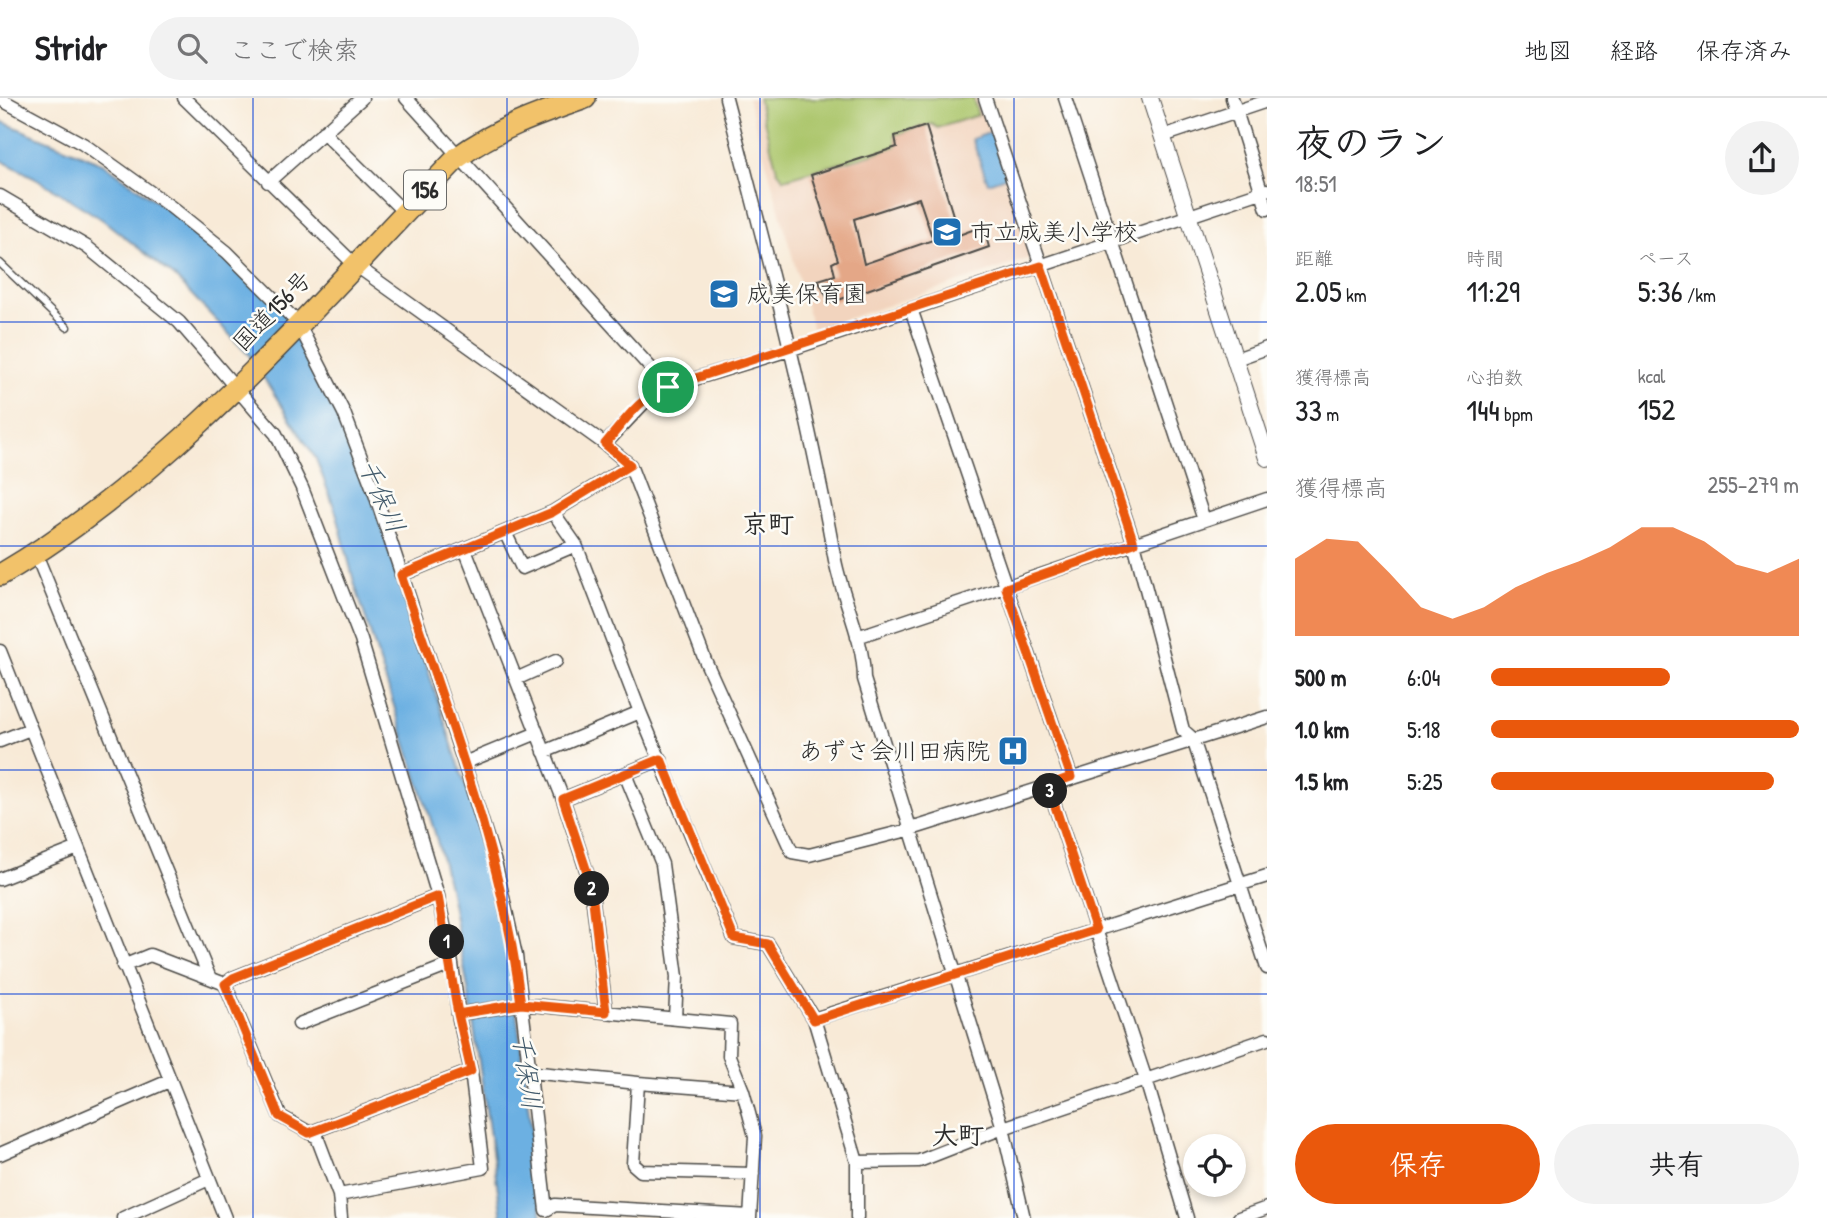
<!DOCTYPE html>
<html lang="ja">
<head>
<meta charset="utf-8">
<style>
  body { margin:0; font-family:"Patrick Hand","Klee One",sans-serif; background:#f2f2f2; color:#202124; height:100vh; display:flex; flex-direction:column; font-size:26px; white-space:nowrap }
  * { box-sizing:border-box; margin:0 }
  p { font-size:23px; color:#757577 }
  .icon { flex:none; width:38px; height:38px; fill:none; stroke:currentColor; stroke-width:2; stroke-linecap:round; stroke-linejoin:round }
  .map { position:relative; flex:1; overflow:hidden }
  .drawer { display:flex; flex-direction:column; background:#fff; width:560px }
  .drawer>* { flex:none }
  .buttons { position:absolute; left:1183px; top:1036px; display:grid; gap:14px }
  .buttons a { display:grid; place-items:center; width:63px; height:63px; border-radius:50%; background:#fff; box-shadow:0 4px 10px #0003; font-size:35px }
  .pin { position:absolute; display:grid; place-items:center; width:60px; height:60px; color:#fff; margin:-30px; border:4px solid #fff; border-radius:50%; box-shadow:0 2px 7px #0007 }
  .km { position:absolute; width:35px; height:35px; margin:-18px; border-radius:50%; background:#222; color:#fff; font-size:19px; line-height:35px; text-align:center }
  .round { display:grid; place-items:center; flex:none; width:74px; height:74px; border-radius:37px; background:#f2f2f2 }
  .headline { display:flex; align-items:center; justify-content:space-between; height:119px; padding:0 28px }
  h1 { font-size:38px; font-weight:600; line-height:52px }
  .stats { display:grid; grid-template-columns:repeat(3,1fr); gap:10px; height:119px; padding:7px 28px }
  .stats div { display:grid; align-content:center }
  .stats b { font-size:30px; font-weight:600 }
  .stats small { font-size:19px; font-weight:400 }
  .stats p { font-size:19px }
  .chart { height:196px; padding:14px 28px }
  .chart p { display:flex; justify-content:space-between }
  .chart svg { width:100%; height:126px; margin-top:7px; fill:#ea580c; opacity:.7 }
  .action { display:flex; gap:14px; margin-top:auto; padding:14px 28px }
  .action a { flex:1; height:80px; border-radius:42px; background:#ea580c; color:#fff; font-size:28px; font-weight:600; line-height:80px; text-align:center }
  .action a+a { background:#f2f2f2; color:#202124 }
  ul { padding:0 28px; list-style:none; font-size:23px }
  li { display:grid; grid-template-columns:112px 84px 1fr; align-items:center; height:52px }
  li i { height:18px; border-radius:9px; background:#ea580c }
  header { display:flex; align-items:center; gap:42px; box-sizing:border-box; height:98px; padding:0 35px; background:#fff; border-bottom:2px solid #e0e0e0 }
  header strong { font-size:33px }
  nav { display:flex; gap:38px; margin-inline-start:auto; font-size:24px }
  .search { width:490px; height:63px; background:#f2f2f2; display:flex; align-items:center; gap:18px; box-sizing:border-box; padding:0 24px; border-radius:38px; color:#757577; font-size:26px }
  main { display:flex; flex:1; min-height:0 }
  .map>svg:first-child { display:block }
  .built { fill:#f2d4be }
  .green { fill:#acc66c; stroke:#6c784c; stroke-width:2 }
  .water { fill:#6cb0e2; stroke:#4c6e86; stroke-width:2 }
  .building { fill:#e4a787; fill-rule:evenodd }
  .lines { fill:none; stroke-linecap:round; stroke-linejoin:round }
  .service-casing { stroke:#4a4845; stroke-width:9 }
  .minor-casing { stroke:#4a4845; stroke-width:15 }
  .tertiary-casing { stroke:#4a4845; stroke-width:18 }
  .trunk-casing { stroke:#4a4845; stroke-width:24 }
  .service { stroke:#fff; stroke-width:6 }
  .minor { stroke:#fff; stroke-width:12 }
  .tertiary { stroke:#fff; stroke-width:16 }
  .trunk { stroke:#f2c26a; stroke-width:21 }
  .route-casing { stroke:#fff; stroke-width:14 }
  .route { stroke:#ea580c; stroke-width:9 }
  .grid { fill:none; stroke:#1d4ed8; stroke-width:2; stroke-opacity:0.55 }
  .labels { text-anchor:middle; stroke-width:5; stroke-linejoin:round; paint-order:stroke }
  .shield { fill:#fdfcf7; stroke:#6a6a68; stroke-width:2 }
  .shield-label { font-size:23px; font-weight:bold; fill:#2b2b2b }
  .poi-label { font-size:24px; fill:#2b2b2b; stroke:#fdfcf7; text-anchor:start }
  .street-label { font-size:24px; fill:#2b2b2b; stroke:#fdfcf7 }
  .water-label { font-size:26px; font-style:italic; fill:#425a6b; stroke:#fdfcf7 }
  .neighbourhood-label { font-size:26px; font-weight:bold; fill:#2b2b2b; stroke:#fdfcf7 }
</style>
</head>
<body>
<header>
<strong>Stridr</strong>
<div class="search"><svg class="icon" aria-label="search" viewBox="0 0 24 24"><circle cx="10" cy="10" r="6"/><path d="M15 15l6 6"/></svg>ここで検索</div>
<nav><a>地図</a><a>経路</a><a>保存済み</a></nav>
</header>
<main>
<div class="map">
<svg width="1267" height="1120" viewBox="0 0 1267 1120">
  <rect width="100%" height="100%" fill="#fdfcf7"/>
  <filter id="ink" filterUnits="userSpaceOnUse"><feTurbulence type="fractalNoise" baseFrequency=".0143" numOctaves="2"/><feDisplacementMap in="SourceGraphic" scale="14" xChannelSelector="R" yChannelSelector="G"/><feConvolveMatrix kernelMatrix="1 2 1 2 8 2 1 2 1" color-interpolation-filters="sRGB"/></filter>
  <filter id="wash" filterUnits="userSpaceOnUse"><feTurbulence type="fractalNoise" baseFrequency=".00686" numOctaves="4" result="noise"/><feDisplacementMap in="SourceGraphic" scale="28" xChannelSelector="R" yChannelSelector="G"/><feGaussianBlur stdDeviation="1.57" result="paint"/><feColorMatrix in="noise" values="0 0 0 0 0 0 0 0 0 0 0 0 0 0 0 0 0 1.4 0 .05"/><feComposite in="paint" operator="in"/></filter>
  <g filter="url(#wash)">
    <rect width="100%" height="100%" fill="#f8ead7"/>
    <path class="built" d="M748,0H984L1037,158L813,232Z"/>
    <path class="green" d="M758,0H973L978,17L938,30L932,26L895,37L897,49L784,81L777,72Z"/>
    <path class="water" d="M0,23L104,66L189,127L287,215L342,320L368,387L483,742L514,893L542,1120H502L469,896L449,789L435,735L354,484L337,417L316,361L249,257L175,179L103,122L34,79L0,62Z
      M992,34L1008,78L988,85L972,41Z"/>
    <g id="blocks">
      <path class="building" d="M926,28L959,137L983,128L989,149L830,205L818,182L835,177L832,165L838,162L811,77L897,49L895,38ZM919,100L933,142L864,166L854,121Z"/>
    </g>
  </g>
  <g filter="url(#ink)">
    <use href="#blocks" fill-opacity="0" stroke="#4a4845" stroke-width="2"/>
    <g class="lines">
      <g class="service-casing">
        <path id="service" d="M0,165L67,229"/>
      </g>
      <g class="minor-casing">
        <path id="minor" d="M184,0L354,166L605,346L630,367L705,562L792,754L809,757L908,732L1267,619
          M406,0L668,289
          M726,0C766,152 806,303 834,457C841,499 864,539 864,581L1003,1030L1024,1120
          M985,0L1134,445L1183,632L1193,641L1267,870
          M1065,0L1204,422
          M1232,0L1267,111
          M0,1L83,46L171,109L227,154L298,225L344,315L375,396L464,665
          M323,34L404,114
          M1163,38L1267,3
          M268,84L362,0
          M0,98L87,149L179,224L276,336L302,390L361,542L438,798
          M911,211L1071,679
          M1236,261L1267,250
          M605,346L655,293L792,251L1267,92
          M553,414L576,447L640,614L734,840L768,846L814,921L857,1064V1120
          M505,434L522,470L576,447
          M465,451L563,701L591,787L606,914
          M36,456L209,878
          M401,477L553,414L630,367
          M857,539L1267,401
          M0,553L225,1120
          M516,581L556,563
          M537,635L464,665L496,768L516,858L546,1112L555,1107L750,1118
          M0,643L30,631
          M544,654L640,614
          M625,676L662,766L677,879L675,920
          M1048,687L1146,982L1187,1120
          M563,701L661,661
          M0,781L78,750
          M123,868L150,857L225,886L280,1018L317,1039L339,1097L341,1120
          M225,886L233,880L438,798L452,866
          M458,916L521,906L730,926L729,958L743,993L755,1038L750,1120
          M814,921L1267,778
          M299,926L452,866L459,921L471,973
          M530,974L638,985
          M743,993L638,985L633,1066L641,1073L753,1076
          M309,1035L471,973L483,1070L339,1097
          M0,1056L169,983
          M857,1064L919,1063L1003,1030L1267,941
          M123,1120L209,1081
          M1239,1120L1267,1110"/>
      </g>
      <g class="tertiary-casing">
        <path id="tertiary" d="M1150,0L1267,360"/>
      </g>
      <g class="trunk-casing">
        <path id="trunk" d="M0,477C178,373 316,206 458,59C498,30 539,16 585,0"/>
      </g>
      <use href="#service" class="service"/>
      <use href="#minor" class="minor"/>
      <use href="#tertiary" class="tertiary"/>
      <use href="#trunk" class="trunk"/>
    </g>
  </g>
  <g class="lines" filter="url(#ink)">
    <g class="route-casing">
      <path id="route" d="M668,289C641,297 623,325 605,346L630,367L553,414L401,477C448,618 503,758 521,906L458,916L438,798L233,880L225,886L279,1018L309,1035L471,973L458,916L517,906H521L606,914L591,786L563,701L661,661L734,840L768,846L814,922L1096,832L1048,687L1071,679L1006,490L1134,445L1041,168L668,289"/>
    </g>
    <use href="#route" class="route"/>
  </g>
  <path class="grid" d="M253,0V1120M507,0V1120M760,0V1120M1014,0V1120M0,224H1267M0,448H1267M0,672H1267M0,896H1267"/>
  <defs>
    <g id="school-square" transform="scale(1.575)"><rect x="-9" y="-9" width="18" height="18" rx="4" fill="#1f6fb2" stroke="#fdfcf7"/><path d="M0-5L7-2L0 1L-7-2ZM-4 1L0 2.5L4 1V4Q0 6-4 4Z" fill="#fff"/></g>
    <g id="hospital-square" transform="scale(1.575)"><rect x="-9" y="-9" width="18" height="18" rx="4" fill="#1f6fb2" stroke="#fdfcf7"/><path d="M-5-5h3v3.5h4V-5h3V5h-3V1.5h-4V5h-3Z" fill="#fff"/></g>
  </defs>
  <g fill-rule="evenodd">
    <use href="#school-square" x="947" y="134"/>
    <use href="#school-square" x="724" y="196"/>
    <use href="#hospital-square" x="1013" y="653"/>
  </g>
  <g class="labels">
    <rect class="shield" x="404" y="72.5" width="42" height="39" rx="5"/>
    <g class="shield-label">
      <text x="425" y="100">156</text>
    </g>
    <g class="poi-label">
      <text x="970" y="142">市立成美小学校</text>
      <text x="747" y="204">成美保育園</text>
      <text x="990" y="661" text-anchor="end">あずさ会川田病院</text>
    </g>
    <g class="street-label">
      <text transform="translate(272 213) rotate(-46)" y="8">国道156号</text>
    </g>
    <g class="water-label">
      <text transform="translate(382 398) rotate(66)" y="9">千保川</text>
      <text transform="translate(527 973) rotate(82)" y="9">千保川</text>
    </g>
    <g class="neighbourhood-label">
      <text x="768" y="435">京町</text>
      <text x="958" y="1046">大町</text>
    </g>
  </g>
</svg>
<div class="buttons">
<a><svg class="icon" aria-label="locate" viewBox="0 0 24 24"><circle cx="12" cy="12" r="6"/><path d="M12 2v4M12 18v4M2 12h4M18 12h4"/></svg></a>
</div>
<div class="pin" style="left:668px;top:289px;background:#1e9e55"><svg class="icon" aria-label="arrive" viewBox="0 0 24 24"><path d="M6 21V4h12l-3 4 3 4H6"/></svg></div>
<b class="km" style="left:447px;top:844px">1</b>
<b class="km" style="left:592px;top:791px">2</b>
<b class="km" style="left:1050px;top:693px">3</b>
</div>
<section class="drawer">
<div class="headline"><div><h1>夜のラン</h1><p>18:51</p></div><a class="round"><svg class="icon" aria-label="share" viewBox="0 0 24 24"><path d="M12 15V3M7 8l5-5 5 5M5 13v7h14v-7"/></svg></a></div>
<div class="stats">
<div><p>距離</p><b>2.05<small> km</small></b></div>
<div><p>時間</p><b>11:29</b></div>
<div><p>ペース</p><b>5:36<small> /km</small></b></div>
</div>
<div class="stats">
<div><p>獲得標高</p><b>33<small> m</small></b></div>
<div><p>心拍数</p><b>144<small> bpm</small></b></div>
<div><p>kcal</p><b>152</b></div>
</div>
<div class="chart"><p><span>獲得標高</span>255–279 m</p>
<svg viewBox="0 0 160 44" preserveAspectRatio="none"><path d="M0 44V17L10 10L20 11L30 22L40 34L50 38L60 34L70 27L80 22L90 18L100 13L110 6L120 6L130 11L140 19L150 22L160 17V44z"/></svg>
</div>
<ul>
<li><b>500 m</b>6:04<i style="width:58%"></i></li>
<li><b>1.0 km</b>5:18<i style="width:100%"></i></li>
<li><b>1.5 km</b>5:25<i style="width:92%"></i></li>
</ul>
<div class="action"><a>保存</a><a>共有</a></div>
</section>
</main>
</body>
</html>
